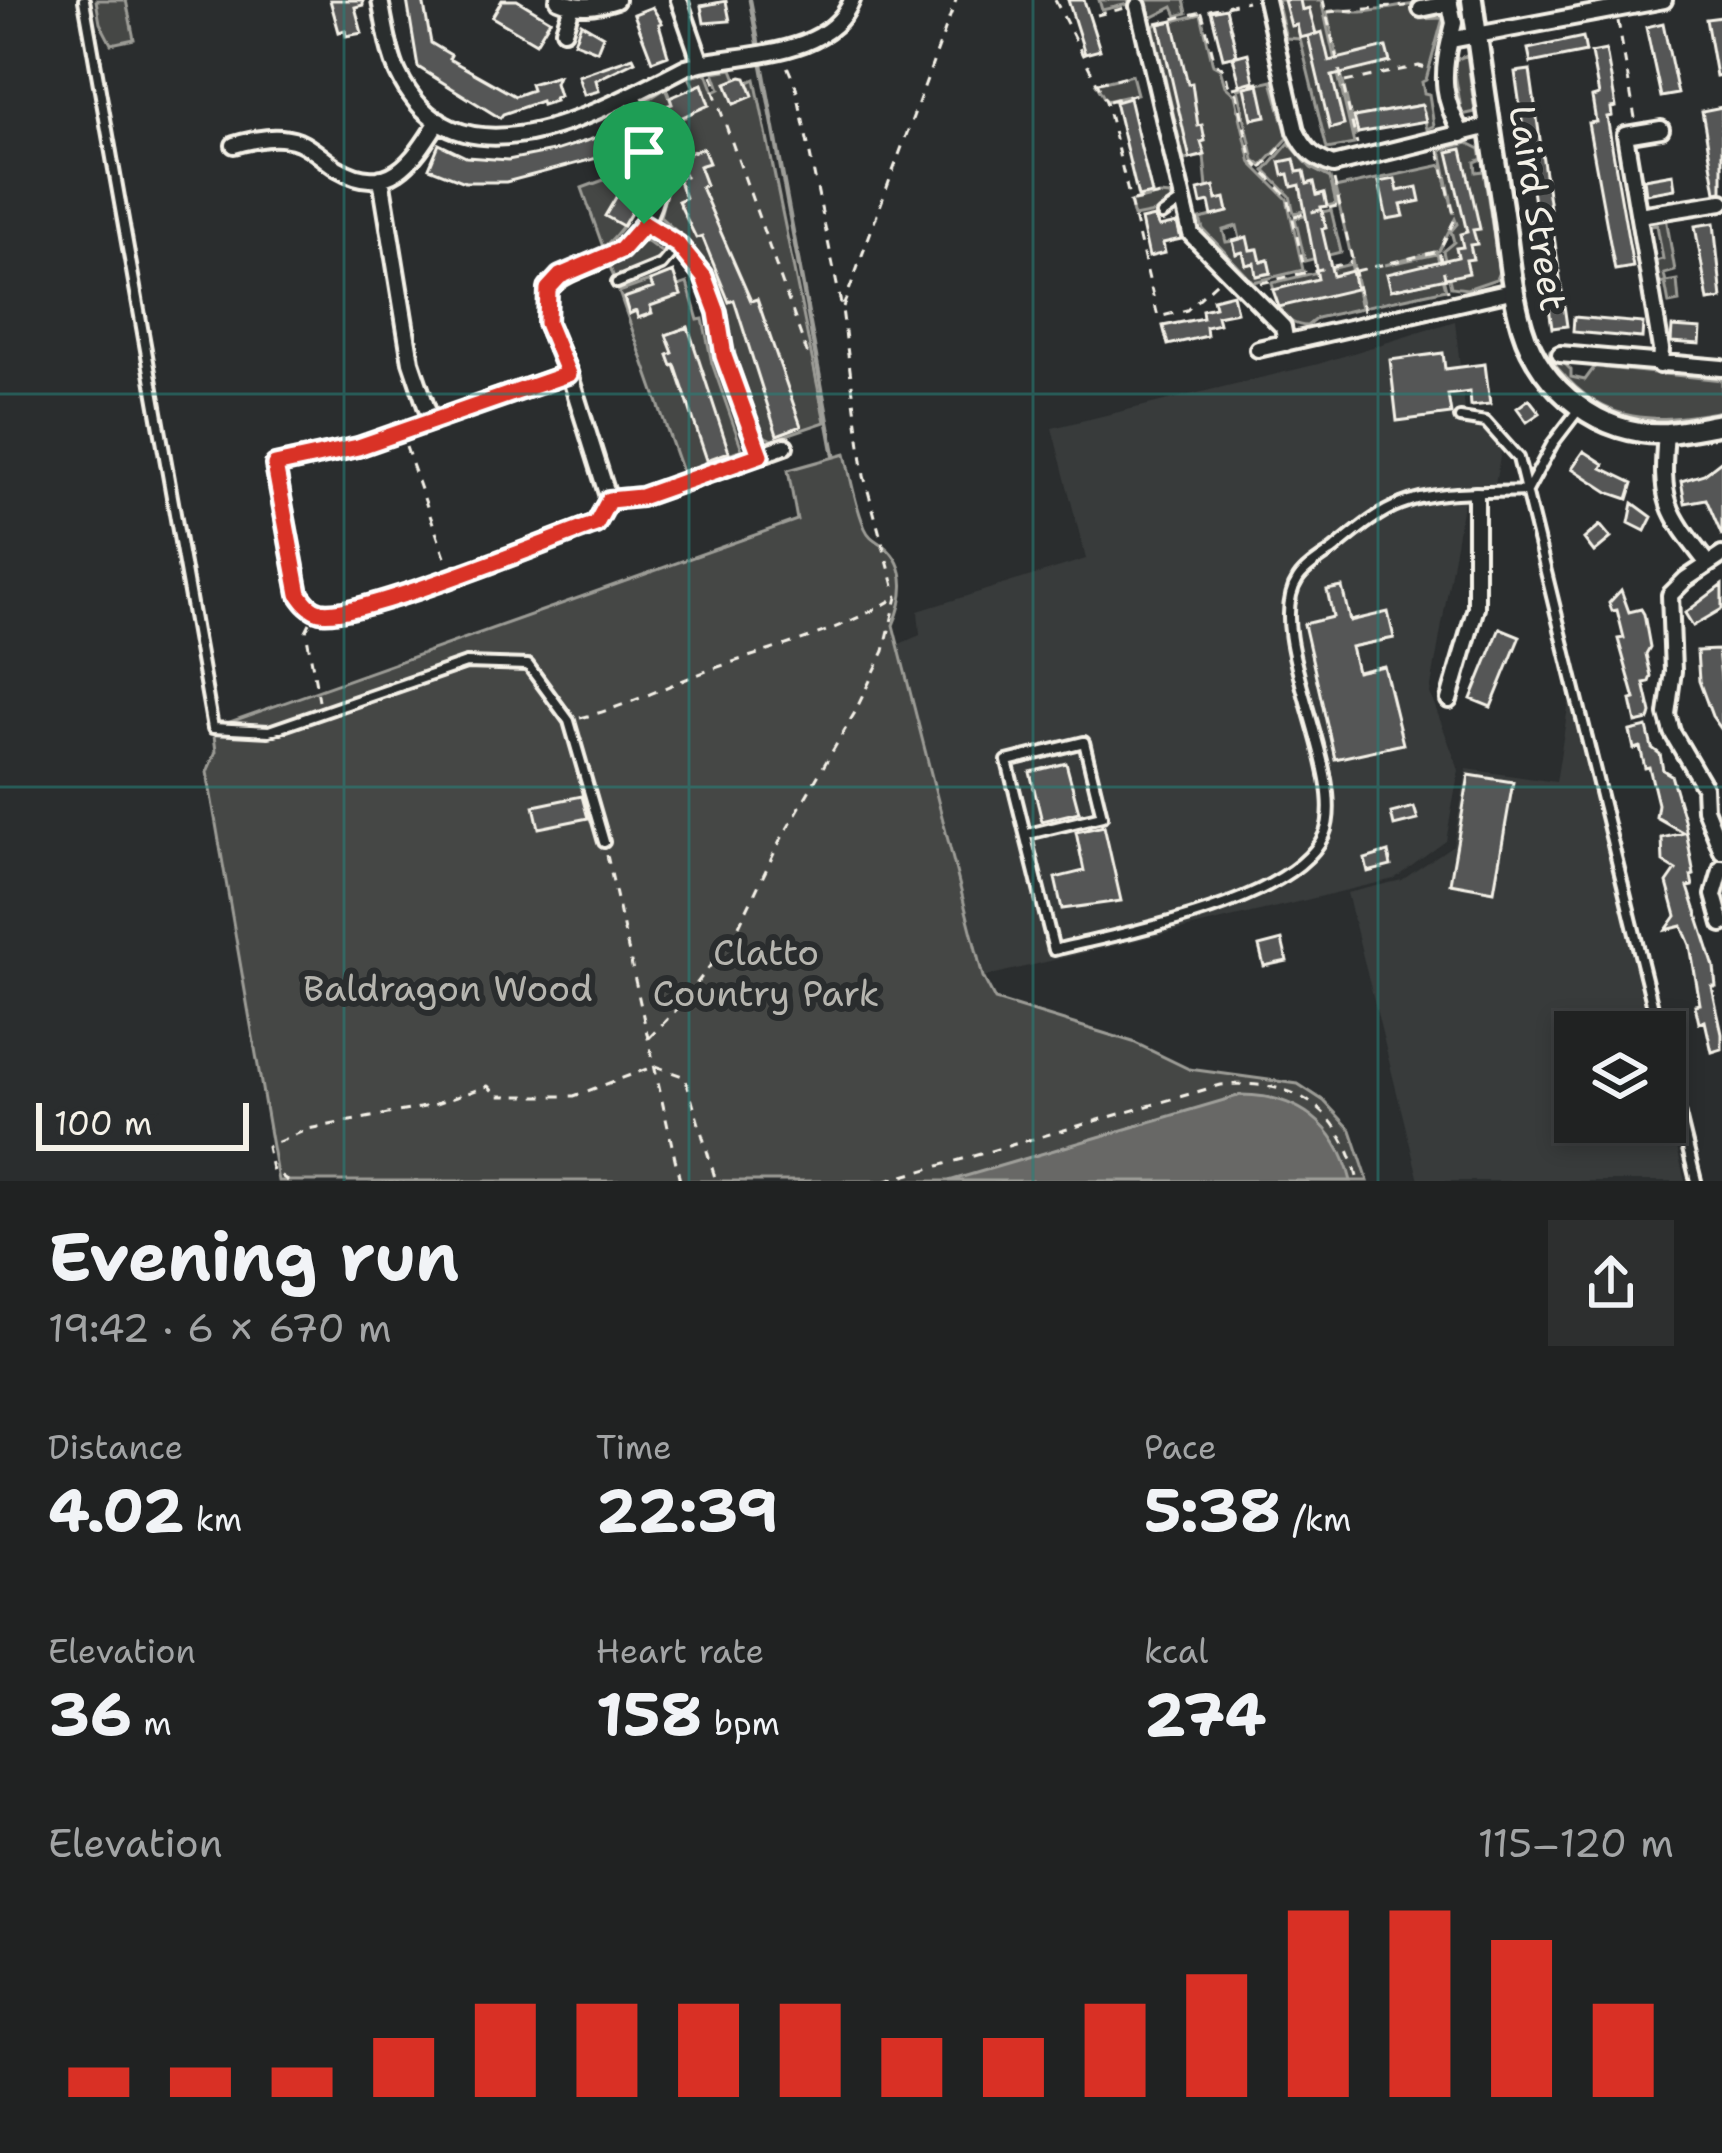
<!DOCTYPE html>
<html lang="en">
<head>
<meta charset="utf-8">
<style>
  body { margin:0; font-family:"Shantell Sans",sans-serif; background:#2d2f2f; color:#f1f3f6; height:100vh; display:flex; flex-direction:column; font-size:45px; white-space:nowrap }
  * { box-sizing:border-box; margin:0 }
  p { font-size:39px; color:#a2a4a5 }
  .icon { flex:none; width:66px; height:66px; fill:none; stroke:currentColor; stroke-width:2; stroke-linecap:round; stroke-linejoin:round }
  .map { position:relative; height:1181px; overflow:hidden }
  .panel { display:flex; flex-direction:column; background:#202222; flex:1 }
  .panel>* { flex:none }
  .tools { position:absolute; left:1554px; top:1011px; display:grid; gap:24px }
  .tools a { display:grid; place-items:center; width:132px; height:132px; border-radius:0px; background:#202222; box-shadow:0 6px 18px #0003,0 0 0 3px #3d3f40; font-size:60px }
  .scale { position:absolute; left:36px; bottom:30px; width:213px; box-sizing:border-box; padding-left:12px; border:6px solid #f4f1e8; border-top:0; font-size:33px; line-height:42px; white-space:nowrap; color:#f4f1e8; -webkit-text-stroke:9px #2a2d2e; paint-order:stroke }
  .pin { position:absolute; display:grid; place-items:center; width:102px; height:102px; color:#fff; margin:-123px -51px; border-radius:50% 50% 50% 0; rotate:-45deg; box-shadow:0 0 12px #0007 }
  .pin .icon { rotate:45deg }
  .round { display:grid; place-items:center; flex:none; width:126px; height:126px; border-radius:0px; background:#2d2f2f }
  .summary { display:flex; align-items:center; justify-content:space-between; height:204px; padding:0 48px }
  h1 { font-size:66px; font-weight:700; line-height:90px }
  .stats { display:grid; grid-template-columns:repeat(3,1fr); gap:18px; height:204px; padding:12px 48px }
  .stats div { display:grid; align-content:center }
  .stats b { font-size:60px; font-weight:700 }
  .stats small { font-size:33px; font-weight:400 }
  .stats p { font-size:33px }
  .chart { height:336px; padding:24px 48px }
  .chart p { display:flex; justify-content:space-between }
  .chart svg { width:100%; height:216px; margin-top:12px; stroke:#d93025; stroke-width:6 }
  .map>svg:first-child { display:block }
  .built { fill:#373a3a }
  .green { fill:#444645; stroke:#9c9c96; stroke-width:3; fill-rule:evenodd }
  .water { fill:#676866; stroke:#9f9f9a; stroke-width:3 }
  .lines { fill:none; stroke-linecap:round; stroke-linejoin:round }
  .stream { stroke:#9f9f9a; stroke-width:4.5 }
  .building { fill:#555756; stroke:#f4f1e8; stroke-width:3 }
  .service-casing { stroke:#f4f1e8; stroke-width:16 }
  .minor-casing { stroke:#f4f1e8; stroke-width:22 }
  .tertiary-casing { stroke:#f4f1e8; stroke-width:27 }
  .path { stroke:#f4f1e8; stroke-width:3; stroke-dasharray:9 9; stroke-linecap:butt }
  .service { stroke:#2a2d2e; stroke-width:8 }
  .minor { stroke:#2a2d2e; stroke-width:14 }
  .tertiary { stroke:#2a2d2e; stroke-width:18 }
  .route-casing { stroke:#fff; stroke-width:24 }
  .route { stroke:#d93025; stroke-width:15 }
  .grid { fill:none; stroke:#26827a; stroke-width:3; stroke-opacity:0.55 }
  .labels { text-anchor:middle; stroke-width:12; stroke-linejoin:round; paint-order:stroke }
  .street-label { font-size:36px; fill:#f4f1e8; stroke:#2a2d2e }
  .park-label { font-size:36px; fill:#b6b5af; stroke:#2a2d2e }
</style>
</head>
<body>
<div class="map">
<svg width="1722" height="1181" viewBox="0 0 1722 1181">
  <rect width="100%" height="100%" fill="#2a2d2e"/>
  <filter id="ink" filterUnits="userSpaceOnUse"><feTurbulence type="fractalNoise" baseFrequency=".00833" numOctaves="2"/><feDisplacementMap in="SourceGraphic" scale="24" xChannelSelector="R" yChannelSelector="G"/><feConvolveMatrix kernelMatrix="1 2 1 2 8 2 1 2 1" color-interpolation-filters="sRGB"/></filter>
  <g filter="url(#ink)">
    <path class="built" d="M1455,321L1465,410L1502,445L1495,485L1463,504L1430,693L1459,770L1446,841L1394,879L983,977L897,645L920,635L918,611L1086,559L1052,428L1318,364Z
      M1570,695L1650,1032H1575V1122H1665V1097L1685,1181H1419L1347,893L1402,880L1453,845L1467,769L1556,782Z"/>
    <path class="green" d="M96,0H126L134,39L111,44L100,23Z
      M1099,0H1184L1187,13L1177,16L1173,7L1151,18L1146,0L1102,10Z
      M1277,0H1321L1354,144L1327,149L1300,39L1286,38Z
      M1415,4L1420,19L1443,18L1426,80L1422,82L1424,93L1429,94L1434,126L1427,129L1421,105L1355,117L1358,133L1355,135L1327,12C1340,9 1343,10 1356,12C1367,13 1402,6 1415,4Z
      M1201,14L1213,65L1220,69L1225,86L1235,95L1251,163L1287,199L1303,270L1253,282L1203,229L1200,219L1228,212L1225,199L1217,200L1214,187L1207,188L1204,156L1184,160L1153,26L1159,24L1163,40L1176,37L1173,21ZM1237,226L1240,239L1250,250L1257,249L1261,262L1268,260L1270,273L1257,276L1254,263L1246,264L1243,252L1236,253L1233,241L1226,242L1223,230Z
      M1467,55L1475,112L1462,115L1453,61Z
      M732,69L736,79L727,83L735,103L753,96L748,82L755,79L825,422L772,440L764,436L735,355L718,281L690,243L660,217L669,179L668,150L675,147L648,100L666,88L672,104L664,107L669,123L686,117L680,100L691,111L709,105L702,85L694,87L689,77L707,73L714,92L720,89L714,72Z
      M1132,75L1137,94L1106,101L1096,84Z
      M1272,81L1288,138L1262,166L1254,160L1238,89Z
      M642,132C654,173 638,213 608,243L624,260L645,240L664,254L645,268L614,278L582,188L639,167L644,148L639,134Z
      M1289,143L1311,168L1330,178L1336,204L1294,213L1290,196L1265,171Z
      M1468,143L1480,149L1482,159L1475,162L1476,172L1484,171L1499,272L1496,279L1467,289L1451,287L1443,251L1454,242L1451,231L1457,224L1455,219L1439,251L1385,265L1437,254L1446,289L1363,307L1335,188L1442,165L1454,214L1441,150Z
      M1160,195L1170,196L1172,203L1159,212L1134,217L1130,202Z
      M1331,210L1341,252L1305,261L1295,218Z
      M1666,217L1675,271L1664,274L1666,282L1677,280L1679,302L1669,304L1665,283L1655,284L1651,262L1663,259L1657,225L1645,227L1651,220Z
      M1351,264L1361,308L1317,318L1307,326C1282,325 1277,304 1272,283Z
      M650,281L658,302L681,295L678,286L687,283L698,320L703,319L712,363L742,449L682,472L619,292Z
      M1558,348V357L1571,370V377L1585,380L1596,365L1605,364V368L1722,380V411C1644,426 1598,423 1548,356L1550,350Z
      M845,454C851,478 855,505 865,528C870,539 876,540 885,547C910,567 904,601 893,625L983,977L995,1000L1133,1042L1189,1069L1298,1084L1324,1101L1351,1130L1368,1181H278L207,772L216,751L213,728L797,520L788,470Z"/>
    <path class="water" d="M1241,1095C1298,1095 1337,1124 1351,1181H949Z"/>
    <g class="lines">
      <path class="stream" d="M750,0L759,48
        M761,59L834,455"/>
    </g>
    <path class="building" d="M330,0H363V5L355,7L362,33L346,36L345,30L339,32Z
      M407,0H423L431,43L451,55L449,59L515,96L532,90L530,84L558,76L555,83L559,96L554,98L555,101L542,105L541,101L503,114L500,118L418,67Z
      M502,0H517L550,20L536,43L492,17Z
      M1068,0H1084L1100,50L1085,54Z
      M1284,0H1300L1302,10L1309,8L1316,34L1300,38L1297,25L1291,26Z
      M726,1L730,21L704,23L701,6Z
      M652,7L662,23L659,24L668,55L652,61L634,14Z
      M1226,8L1237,55L1223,58L1211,11Z
      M1722,17V75L1716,76L1706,19Z
      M1173,21L1188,84L1192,83L1198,126L1202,125L1205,141L1201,142L1205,155L1190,159L1159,24Z
      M581,23L603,36L597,51L574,42Z
      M1663,23L1678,94L1661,97L1646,27Z
      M1322,32L1329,61L1386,47L1390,62L1332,76L1344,125L1330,129L1308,36Z
      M1583,37L1586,52L1531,63L1528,49Z
      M1606,50L1616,107L1611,108L1612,116L1607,117L1633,267L1615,270L1588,123L1596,122L1592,97L1599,95L1591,53Z
      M1248,53L1254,81L1240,85L1233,57Z
      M633,57L635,61L596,80L599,91L584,95L578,76Z
      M1530,70L1567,326L1552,328L1515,72Z
      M741,77L746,78L753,96L734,104L726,83Z
      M702,84L709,105L669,123L663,107L672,104L670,98Z
      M1259,84L1266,116L1252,119L1245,87Z
      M1129,98L1152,194L1138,197L1115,102Z
      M1422,105L1426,121L1358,133L1354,117Z
      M1722,107V191L1716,192L1702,111Z
      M623,129L625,133L634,131L639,147L506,182H465L429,168L439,144L466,157L508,160L558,150Z
      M703,148L709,163L699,166L706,185L701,187L751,301L757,299L801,426L777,435L734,300L729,302L702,236L696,238L678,201L685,198L678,178L685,176L678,157Z
      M1462,149L1480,229L1473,230L1477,244L1470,245L1473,259L1466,260L1469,273L1391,290L1387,274L1458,257L1456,248L1463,247L1460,234L1467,232L1448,152Z
      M1294,159L1297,172L1304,171L1307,184L1314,182L1317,195L1324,193L1327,206L1321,207L1326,228L1322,229L1333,276L1352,271L1356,289L1279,307L1273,290L1318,279L1300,185L1292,187L1289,174L1283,175L1280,162Z
      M1673,174L1675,189L1646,194L1644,179Z
      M1395,179L1398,191L1417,187L1420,201L1401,205L1404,216L1387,219L1379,182Z
      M1214,186L1217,200L1225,198L1228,212L1212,216L1209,202L1201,204L1198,190Z
      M618,194L636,204L623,226L605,216Z
      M1154,217L1159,227L1177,223L1181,239L1163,243L1165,253L1149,257L1141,220Z
      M1714,223L1722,299L1708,301L1695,226Z
      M1247,237L1250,250L1258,249L1261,262L1268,260L1271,273L1256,276L1254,263L1246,265L1243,252L1236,254L1233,241Z
      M673,272L681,295L650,306L652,313L638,318L636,311L629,314L624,298L653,288L650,281Z
      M1233,294L1237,312L1217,316L1219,324L1206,327L1207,336L1168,345L1163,326L1203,318L1202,310L1215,307L1213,299Z
      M1574,317L1643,323L1642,338L1573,332Z
      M688,327L729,452L707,460L675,365L672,366L668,355L673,353L666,335Z
      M1672,327L1701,329L1700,344L1671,342Z
      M1443,353L1445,369L1485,364L1490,404L1471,406L1470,392L1448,395L1451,414L1397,421L1390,360Z
      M1529,399L1540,413L1527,422L1517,408Z
      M1584,451L1604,464L1602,468L1633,483L1628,499L1610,493L1572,468Z
      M1722,460V536L1706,499L1685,503L1681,481L1704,474Z
      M1633,503L1652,517L1645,531L1629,523Z
      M1600,525L1611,538L1594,552L1584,539Z
      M1722,585V609L1693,626L1685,613Z
      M1342,587L1350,621L1388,612L1394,638L1351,647L1357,672L1384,666L1403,744L1335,759L1304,624L1333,617L1327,590Z
      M1621,590L1629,612L1641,609L1644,614L1650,647L1646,654L1651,676L1649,682L1644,683L1651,713L1649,720L1636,723L1631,700L1635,699L1618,639L1624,638L1617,610L1612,611L1609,603Z
      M1500,628L1520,636L1491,707L1471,699Z
      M1718,650L1722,687V730L1712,716L1699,681L1697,651Z
      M1647,727L1652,748L1660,754L1663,770L1671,775L1684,819L1694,875L1691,876L1693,886L1688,887L1714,967L1716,987H1712L1722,1034V1049L1712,1052L1705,1021L1699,1023L1695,1005L1700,1004L1690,945L1682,926L1666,930L1676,916L1667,883L1676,870L1663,862L1662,838L1684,833L1656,817L1658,804L1649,767L1645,768L1640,747L1634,749L1630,731Z
      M1066,763L1079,812L1042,821L1030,772Z
      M1469,775L1513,782L1494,891L1450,883Z
      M582,796L588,818L539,828L534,806Z
      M1414,807L1418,820L1394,826L1391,813Z
      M1104,826L1121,901L1062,909L1055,878L1084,871L1076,832Z
      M1388,852L1391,866L1368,872L1365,859Z
      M1282,940L1287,961L1264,966L1259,946Z"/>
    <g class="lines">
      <g class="service-casing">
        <path id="service" d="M84,0L213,728L269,731L466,663L528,665L569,721L604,842
          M1162,215L1182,201
          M617,283L661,265L678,245
          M1460,418L1486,422L1518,458L1659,1032
          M1527,491L1553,443L1579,409
          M1028,834L1102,816L1084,742L1007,761L1054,950C1121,933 1293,904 1324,835C1350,776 1261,633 1298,579C1306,567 1322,558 1333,550C1353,534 1376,513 1401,504C1438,489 1487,493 1527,491
          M1665,1055L1696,1181"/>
      </g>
      <g class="minor-casing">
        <path id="minor" d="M380,0C385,24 388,51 398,73C457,197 603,109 686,67L701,63L679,0
          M558,0C579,9 595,7 616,0
          M1266,0L1296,131C1305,150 1314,158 1333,165L1490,126
          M1449,0L1454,23L1450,40
          M1138,6L1191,234L1283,327L1286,343
          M1421,9L1450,3
          M564,30L572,6
          M701,63C752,53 830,55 852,0
          M1462,134C1443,100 1441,77 1450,40L1664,0
          M234,145C255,139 278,134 299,142C313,148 324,160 337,168C390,199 413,161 439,120
          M381,178L411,362L431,421
          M1639,215L1722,202
          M644,224L678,245L704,277L717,312L724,356L760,455
          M1258,349L1515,290
          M1560,354L1722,368
          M1660,365L1661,349L1625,135L1661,129
          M569,373L358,447L275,465L299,594C305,602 310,609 320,612C355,620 551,540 596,523L609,500
          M1666,433C1660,503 1666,510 1708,564
          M609,500L569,373L547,324L548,289C569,267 599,266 622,248C654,224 667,174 655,137C651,122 640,109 632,96
          M609,500L641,497L785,446
          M1722,555L1686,579L1670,595L1673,671L1667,714L1672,732L1704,787L1705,809L1722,851
          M1449,700L1476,607V495
          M1722,867L1714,895L1722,924"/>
      </g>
      <g class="tertiary-casing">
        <path id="tertiary" d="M1472,0C1481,67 1491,134 1501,200C1508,242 1510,287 1522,327C1541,390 1602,437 1667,433C1686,431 1704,427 1722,424"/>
      </g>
      <path class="path" d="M1055,0L1106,101L1158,317L1187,310L1217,282
        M1323,0L1357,144
        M1202,12L1215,63L1225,70L1228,84L1237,94L1252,160L1288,197L1305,272
        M1328,12L1406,6
        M1097,15L1125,8
        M1618,21L1635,118
        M1156,23L1247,1
        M712,75L717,89L714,92L810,361
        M1345,82L1419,66L1429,69
        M1098,83L1132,75
        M1233,88L1266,80
        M1109,101L1137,94
        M1439,151L1455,219L1439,251L1448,291
        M1262,168L1284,144
        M1334,180L1364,311
        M1133,201L1160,195
        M1294,216L1337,206
        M1356,271L1439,251
        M1261,283L1351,262
        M843,307L956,0
        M406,447L447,563
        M310,623L306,631L319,701
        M580,718C626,707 668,685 712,669C776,647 837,633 895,598
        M607,855L680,1181
        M649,1038L679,1007L737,930L780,841L854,714L884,651L897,597L864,476L842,309L796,87L785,61
        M288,1181L272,1169L267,1147L308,1129L430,1106L488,1086L497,1096H574L655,1066L685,1077L716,1181
        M886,1181L1221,1085C1295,1079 1340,1106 1358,1181"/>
      <use href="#service" class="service"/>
      <use href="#minor" class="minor"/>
      <use href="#tertiary" class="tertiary"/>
    </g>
  </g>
  <g class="lines" filter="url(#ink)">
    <g class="route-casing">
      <path id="route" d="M644,224L678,245L704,277L717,312L724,356L760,455L641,497L609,500L596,524C550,540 356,620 320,612C310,609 305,603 299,594L275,465L358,447L568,374L547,323L548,289L560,276L621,250Z"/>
    </g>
    <use href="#route" class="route"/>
  </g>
  <path class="grid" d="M344,0V1181M689,0V1181M1033,0V1181M1378,0V1181M0,394H1722M0,787H1722"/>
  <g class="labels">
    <g class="street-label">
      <text transform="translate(1538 208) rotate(81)" y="13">Laird Street</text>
    </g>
    <g class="park-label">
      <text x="766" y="965">Clatto<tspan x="766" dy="41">Country Park</tspan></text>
      <text x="448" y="1001">Baldragon Wood</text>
    </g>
  </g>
</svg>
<div class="tools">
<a><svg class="icon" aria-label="layers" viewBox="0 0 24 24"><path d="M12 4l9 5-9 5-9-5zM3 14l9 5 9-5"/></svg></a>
</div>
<div class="scale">100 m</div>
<div class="pin" style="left:644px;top:224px;background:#1e9e55"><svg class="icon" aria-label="arrive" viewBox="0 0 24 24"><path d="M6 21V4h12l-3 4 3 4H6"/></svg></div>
</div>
<section class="panel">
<div class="summary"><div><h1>Evening run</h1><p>19:42 · 6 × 670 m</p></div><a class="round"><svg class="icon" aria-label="share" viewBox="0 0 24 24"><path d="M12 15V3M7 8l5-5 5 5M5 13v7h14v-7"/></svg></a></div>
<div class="stats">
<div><p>Distance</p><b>4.02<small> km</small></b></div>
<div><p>Time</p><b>22:39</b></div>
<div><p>Pace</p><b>5:38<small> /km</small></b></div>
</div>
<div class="stats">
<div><p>Elevation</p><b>36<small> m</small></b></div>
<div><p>Heart rate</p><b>158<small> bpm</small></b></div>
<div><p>kcal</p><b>274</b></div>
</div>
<div class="chart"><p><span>Elevation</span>115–120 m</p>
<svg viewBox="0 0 160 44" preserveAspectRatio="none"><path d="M5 44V38M15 44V38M25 44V38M35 44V32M45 44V25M55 44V25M65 44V25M75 44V25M85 44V32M95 44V32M105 44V25M115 44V19M125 44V6M135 44V6M145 44V12M155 44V25"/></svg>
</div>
</section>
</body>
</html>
